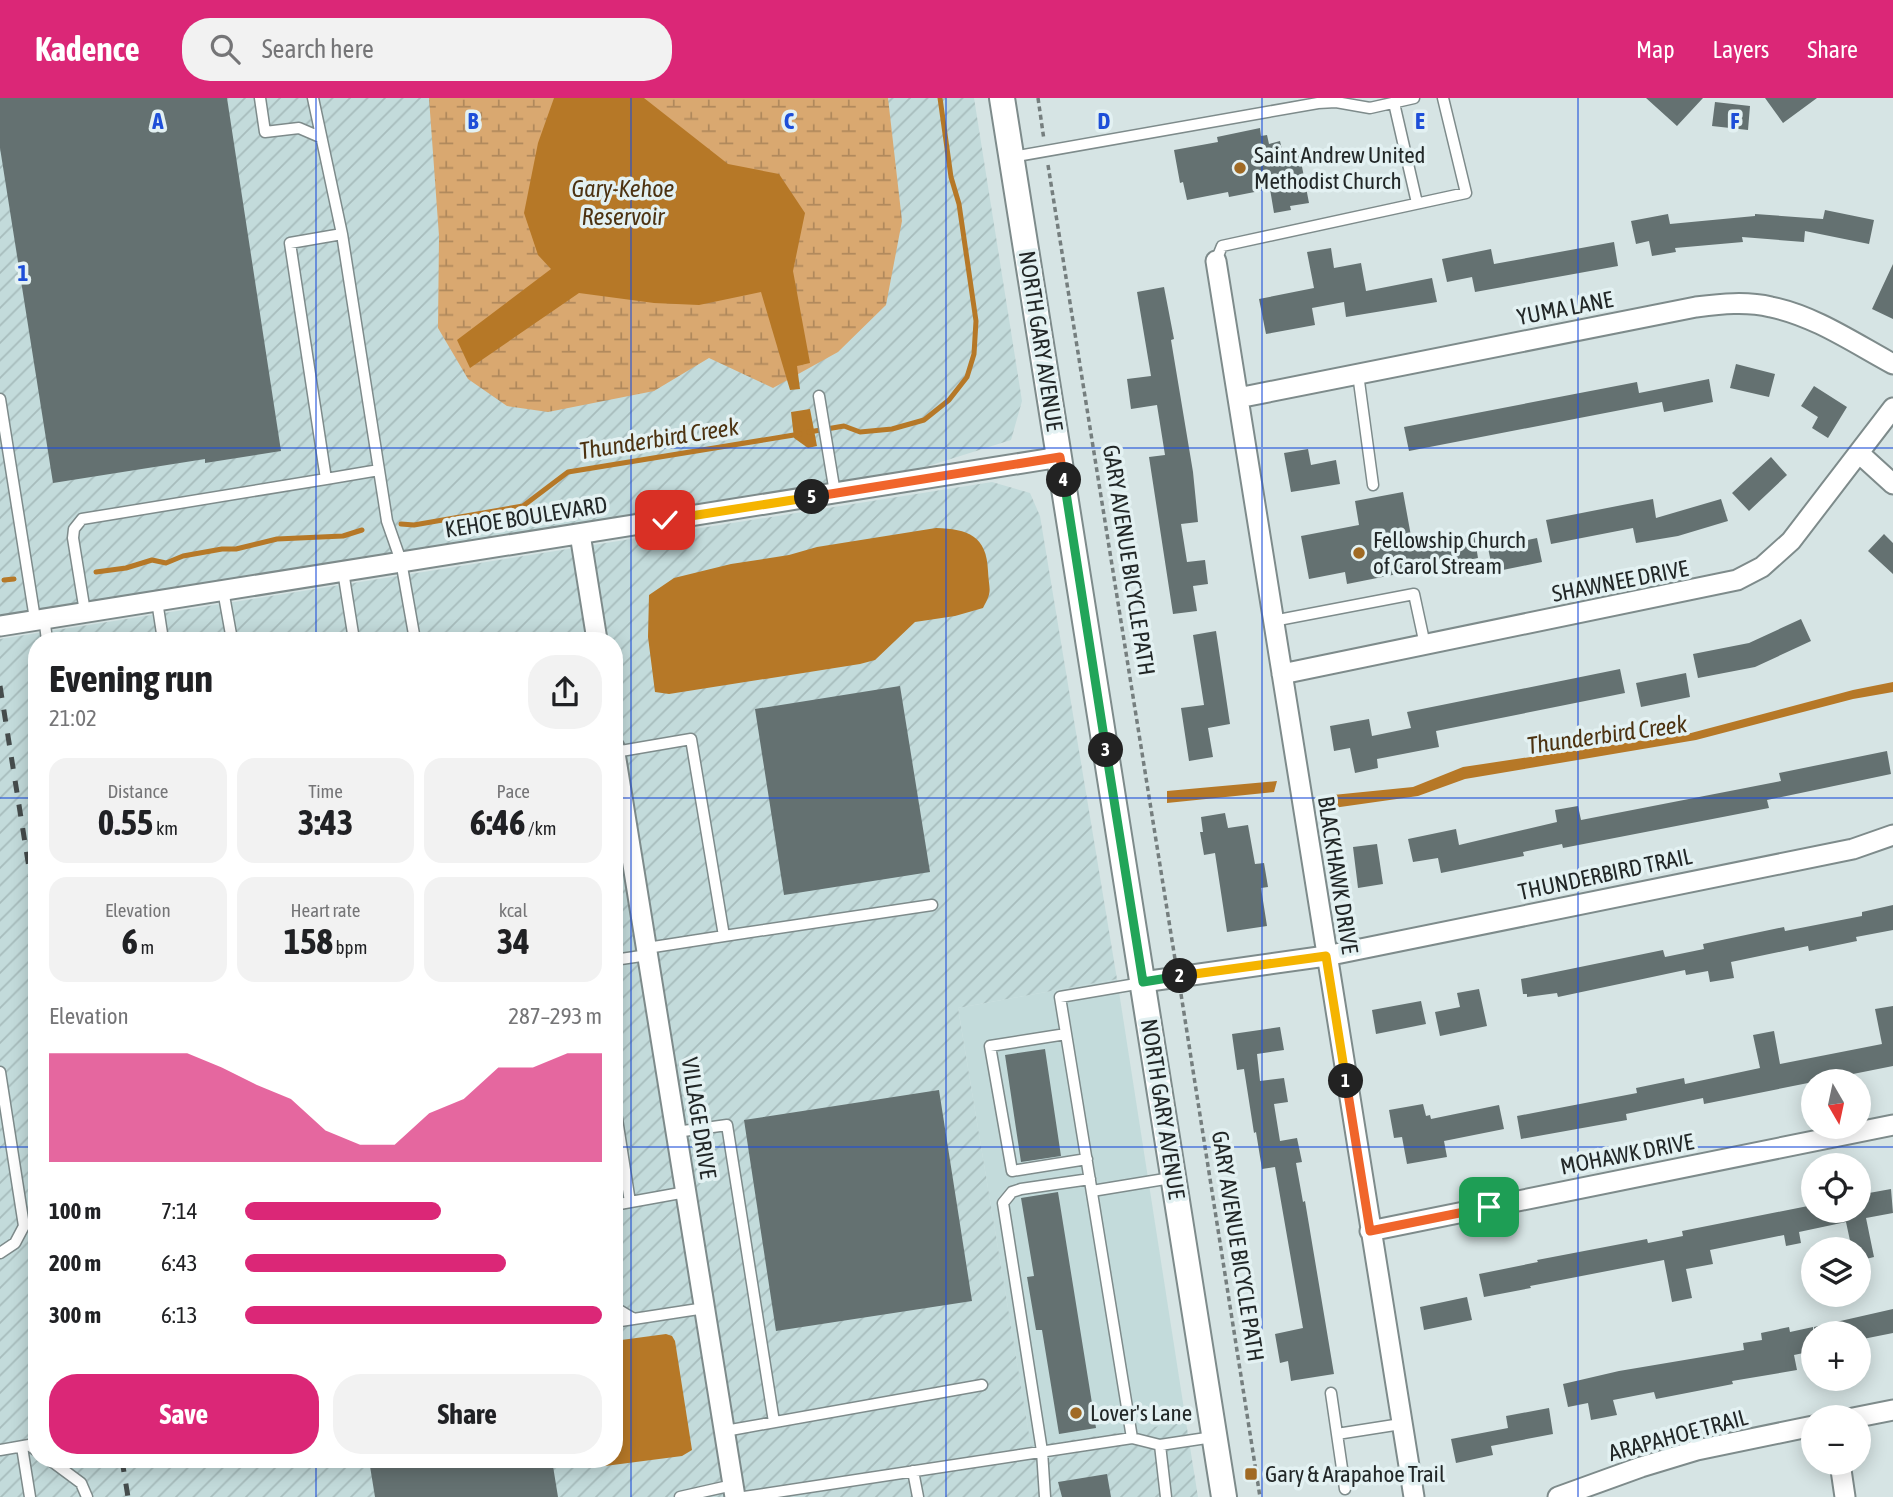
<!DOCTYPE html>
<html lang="en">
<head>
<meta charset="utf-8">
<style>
  body { margin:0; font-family:"Asap Condensed",sans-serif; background:#f2f2f2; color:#202124; height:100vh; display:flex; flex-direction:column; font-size:26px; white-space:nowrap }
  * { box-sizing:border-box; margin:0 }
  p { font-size:23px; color:#757577 }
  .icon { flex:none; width:38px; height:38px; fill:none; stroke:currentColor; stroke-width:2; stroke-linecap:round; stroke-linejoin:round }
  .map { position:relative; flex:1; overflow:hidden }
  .details { position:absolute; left:28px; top:534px; width:595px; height:836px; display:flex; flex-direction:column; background:#fff; border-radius:28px; box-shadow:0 4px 18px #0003 }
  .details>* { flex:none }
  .needle { width:46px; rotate:171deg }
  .controls { position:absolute; left:1801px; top:971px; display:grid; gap:14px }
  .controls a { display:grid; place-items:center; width:70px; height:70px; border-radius:50%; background:#fff; box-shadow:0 4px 18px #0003; font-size:35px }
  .pin { position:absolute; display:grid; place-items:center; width:60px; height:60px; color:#fff; margin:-30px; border-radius:14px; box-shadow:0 4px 10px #0006 }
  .km { position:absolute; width:35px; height:35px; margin:-18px; border-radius:50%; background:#222; color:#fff; font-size:19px; line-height:35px; text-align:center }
  .round { display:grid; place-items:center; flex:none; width:74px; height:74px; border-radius:28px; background:#f2f2f2 }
  .summary { display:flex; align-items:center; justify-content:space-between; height:119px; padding:0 21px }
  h1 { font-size:38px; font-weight:700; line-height:52px }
  .figures { display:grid; grid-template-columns:repeat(3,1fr); gap:10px; height:119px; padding:7px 21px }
  .figures div { display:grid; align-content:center; border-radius:18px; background:#f2f2f2; text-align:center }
  .figures b { font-size:35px; font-weight:700 }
  .figures small { font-size:19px; font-weight:400 }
  .figures p { font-size:19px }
  .chart { height:196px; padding:14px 21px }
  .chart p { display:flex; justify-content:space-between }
  .chart svg { width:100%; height:126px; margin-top:7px; fill:#db2777; opacity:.7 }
  .cta { display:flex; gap:14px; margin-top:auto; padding:14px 21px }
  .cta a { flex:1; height:80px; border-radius:28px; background:#db2777; color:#fff; font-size:28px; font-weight:700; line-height:80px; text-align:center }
  .cta a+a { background:#f2f2f2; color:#202124 }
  ul { padding:0 21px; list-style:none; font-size:23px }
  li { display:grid; grid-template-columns:112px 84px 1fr; align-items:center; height:52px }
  li i { height:18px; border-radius:9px; background:#db2777 }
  header { display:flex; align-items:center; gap:42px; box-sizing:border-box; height:98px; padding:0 35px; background:#db2777; color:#fff }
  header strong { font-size:33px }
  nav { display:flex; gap:38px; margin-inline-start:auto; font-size:24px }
  .search { width:490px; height:63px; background:#f2f2f2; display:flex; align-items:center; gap:18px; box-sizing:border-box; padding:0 24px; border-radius:28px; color:#757577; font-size:26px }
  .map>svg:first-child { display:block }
  .built { fill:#c3dbdb }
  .industrial { fill:url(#industrial-furrows); fill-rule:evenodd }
  .wetland { fill:url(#wetland-marsh) }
  .water { fill:#b67827 }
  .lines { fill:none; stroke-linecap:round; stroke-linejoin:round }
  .stream { stroke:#b67827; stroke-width:5 }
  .building { fill:#647171 }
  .service-casing { stroke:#7e8b8b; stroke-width:13 }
  .minor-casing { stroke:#7e8b8b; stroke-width:23 }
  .tertiary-casing { stroke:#7e8b8b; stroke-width:28 }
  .path { stroke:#757e7e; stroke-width:3.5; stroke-dasharray:5 3.5; stroke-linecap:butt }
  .service { stroke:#fff; stroke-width:10 }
  .minor { stroke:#fff; stroke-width:19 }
  .tertiary { stroke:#fff; stroke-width:24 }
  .rail { stroke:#454c4c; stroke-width:5; stroke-dasharray:12 12; stroke-linecap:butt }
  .split-1-casing { stroke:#fff; stroke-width:14 }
  .split-2-casing { stroke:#fff; stroke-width:14 }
  .split-3-casing { stroke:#fff; stroke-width:14 }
  .split-4-casing { stroke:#fff; stroke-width:14 }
  .split-5-casing { stroke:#fff; stroke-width:14 }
  .split-6-casing { stroke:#fff; stroke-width:14 }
  .split-1 { stroke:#f0652b; stroke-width:9 }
  .split-2 { stroke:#f5b400; stroke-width:9 }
  .split-3 { stroke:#22a559; stroke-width:9 }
  .split-4 { stroke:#22a559; stroke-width:9 }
  .split-5 { stroke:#f0652b; stroke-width:9 }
  .split-6 { stroke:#f5b400; stroke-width:9 }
  .grid { fill:none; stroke:#1d4ed8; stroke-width:2; stroke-opacity:0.55 }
  .poi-dot { fill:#a06a24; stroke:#e3f1f2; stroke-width:2.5 }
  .labels { text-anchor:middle; stroke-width:7; stroke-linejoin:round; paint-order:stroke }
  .poi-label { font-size:23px; fill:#222727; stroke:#e3f1f2; text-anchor:start }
  .street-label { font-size:23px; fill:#222727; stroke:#e3f1f2 }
  .water-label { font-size:24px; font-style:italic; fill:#4c3211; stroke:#e3f1f2 }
  .grid-label { font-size:23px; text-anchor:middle; font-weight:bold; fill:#1d4ed8; stroke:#e3f1f2; stroke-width:7; stroke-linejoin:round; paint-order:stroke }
</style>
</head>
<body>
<header>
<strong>Kadence</strong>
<div class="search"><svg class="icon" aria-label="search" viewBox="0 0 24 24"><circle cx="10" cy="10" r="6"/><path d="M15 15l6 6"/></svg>Search here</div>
<nav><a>Map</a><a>Layers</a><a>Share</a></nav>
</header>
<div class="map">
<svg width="1893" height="1399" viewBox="0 0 1893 1399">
  <defs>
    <pattern id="industrial-furrows" width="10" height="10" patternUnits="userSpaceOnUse" patternTransform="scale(1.75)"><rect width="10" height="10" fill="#c3dbdb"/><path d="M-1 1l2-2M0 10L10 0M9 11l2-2" fill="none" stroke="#a7bcbc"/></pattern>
    <pattern id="wetland-marsh" width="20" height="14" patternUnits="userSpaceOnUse" patternTransform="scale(1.75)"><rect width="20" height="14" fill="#d9a870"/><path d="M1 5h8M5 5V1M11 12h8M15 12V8" fill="none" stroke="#b0895c"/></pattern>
  </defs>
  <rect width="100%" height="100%" fill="#d6e4e4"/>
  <path class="built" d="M1117,881L1186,1324L1031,1349L958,910Z"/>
  <path class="industrial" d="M0,0H974L1022,303L1011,342L906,375L0,518Z
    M992,384L1030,395L1040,418L1117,881L958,910L1031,1348L1186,1324L1198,1399H0V541ZM37,542H614V1362H37Z"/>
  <path class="wetland" d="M429,0H888L902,123L886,207L838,254L773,290L709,260L654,293L548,314L507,308L468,281L438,230L439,138Z"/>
  <path class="water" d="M554,0H644L728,66L779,76L805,115L793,173L810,265L797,268L800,291L790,292L761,194L699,207L654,205L579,195L470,270L457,242L551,171L538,157L524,115L538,45Z
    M810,311L817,348L808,350L794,340L791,314Z
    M936,430C968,431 987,438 988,473C989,493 993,492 983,510L955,518L915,524L875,562L860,566L669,596L655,594L648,539L649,497L674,480L731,466L789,457L817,449Z
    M1893,584V594L1853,601L1696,642L1465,681L1418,698L1326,711L1323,698L1413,689L1463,669L1691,635L1853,592Z
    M1277,683L1274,694L1167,705V693Z
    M666,1236L672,1238L675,1243L692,1352L682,1358L605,1368L601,1362H614V1243Z"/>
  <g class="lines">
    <path class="stream" d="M809,334L844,328L860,334L892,331L924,322L949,302L967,279L974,256L976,223L959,106L951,79L940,0
      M401,426L414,427L523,408L568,374L800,336
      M96,474L126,470L152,462L166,465L183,458L222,451H236L277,441L343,438L362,432
      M4,482L14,481"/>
  </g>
  <path class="building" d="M0,0H227L281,353L205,365V361L53,385L0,50Z
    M1646,0H1703L1677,28Z
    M1765,0H1817L1783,25Z
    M1715,4L1750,8L1748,32L1712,28Z
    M1260,30L1261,38L1267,37L1269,46L1280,43L1283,56L1299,53L1309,105L1290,108L1291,112L1274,115L1270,91L1229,99L1228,94L1187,102L1183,84L1180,85L1174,52L1218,44L1217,39Z
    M1825,112L1874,122L1869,146L1805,133L1804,144L1742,139L1743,144L1675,150L1676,154L1652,158L1649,143L1636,146L1631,123L1668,116L1670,126L1755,118V116L1823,121Z
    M1614,144L1618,168L1475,194L1472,179L1447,184L1442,161L1491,151L1494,166Z
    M1331,150L1334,170L1361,165L1366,193L1432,180L1437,204L1346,219L1344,204L1312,210L1315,227L1266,236L1259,201L1314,190L1307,154Z
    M1893,166V221L1872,211Z
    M1164,189L1174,241L1171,242L1193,374L1198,424L1181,426L1187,464L1205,462L1208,486L1193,488L1197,513L1173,516L1149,359L1165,357L1157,307L1131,311L1127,281L1151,278L1137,194Z
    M1736,266L1775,276L1769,299L1730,290Z
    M1709,281L1713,304L1664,314L1662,304L1409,353L1404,329L1637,284L1639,295Z
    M1814,288L1847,309L1828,340L1812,330L1818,319L1801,308Z
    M1308,351L1311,367L1336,362L1340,386L1291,394L1284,355Z
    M1771,359L1787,377L1749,413L1732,395Z
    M1403,394L1413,449L1474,436L1478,460L1347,486L1345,474L1309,481L1301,438L1359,427L1355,403Z
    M1653,401L1656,420L1721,401L1728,423L1678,438L1636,445L1633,430L1551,446L1546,422Z
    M1884,436L1893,445V476L1868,453Z
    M1537,440L1542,464L1493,474L1488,450Z
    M1801,521L1811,543L1755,569L1698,580L1693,556L1749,545Z
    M1216,533L1230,626L1208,630L1213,659L1189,663L1181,610L1204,607L1193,537Z
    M1620,571L1625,595L1436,633L1439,649L1377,661L1378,670L1355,675L1350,650L1334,653L1330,628L1369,621L1372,638L1411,630L1407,614Z
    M1686,575L1690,599L1641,609L1636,585Z
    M900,588L930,774L784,797L755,611Z
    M1887,653L1891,676L1767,702L1769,710L1563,750L1562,746L1523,754L1524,758L1441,775L1438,760L1413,764L1408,741L1456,731L1459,747L1557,724L1555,712L1578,708L1581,722L1781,683L1779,675Z
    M1225,715L1228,730L1248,727L1255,766L1264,765L1268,789L1261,790L1267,828L1227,834L1215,755L1204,757L1200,734H1203L1201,719Z
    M1377,746L1383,786L1358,790L1353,749Z
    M1893,807V832L1856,839L1857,843L1809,853L1808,848L1731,864L1734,880L1710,884L1708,873L1686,877L1685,872L1558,899L1557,895L1527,899V896H1523L1521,881L1663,852L1665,859L1704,851L1703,846L1784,829L1785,833L1862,818V814Z
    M1479,891L1487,928L1440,938L1435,914L1460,909L1457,895Z
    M1421,903L1426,926L1376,936L1372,912Z
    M1893,908V968L1704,1006L1703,1000L1626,1016L1627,1022L1521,1041L1517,1018L1637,995L1636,990L1684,980L1685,986L1760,970L1753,937L1774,933L1780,966L1882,946L1875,911Z
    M1280,929L1284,952L1257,956L1260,983L1284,980L1288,1004L1274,1006L1280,1043L1297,1040L1302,1064L1296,1065L1303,1104L1305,1103L1334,1276L1296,1282L1291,1283L1288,1263L1280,1265L1275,1236L1303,1230L1275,1069L1262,1071L1256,1034L1254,1035L1244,971L1237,972L1232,936Z
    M1045,951L1061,1058L1021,1064L1005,957Z
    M939,992L972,1203L776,1233L744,1022Z
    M1423,1006L1426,1018L1430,1017L1431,1021L1499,1007L1504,1031L1444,1043L1447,1059L1407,1066L1402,1039L1394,1040L1389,1012Z
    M1891,1091L1893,1115L1866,1120L1874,1159L1858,1163V1152H1852L1846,1124L1799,1134L1801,1145L1786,1148L1784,1137L1710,1152L1713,1166L1686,1171L1692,1200L1672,1204L1664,1162L1530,1188L1531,1190L1484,1199L1479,1176L1538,1164L1537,1162L1647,1141L1648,1145L1683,1138L1682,1133L1813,1107V1113H1858V1097Z
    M1058,1094L1096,1330L1059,1336L1042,1232H1036L1027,1179L1034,1178L1021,1100Z
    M1467,1199L1472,1222L1424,1232L1420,1209Z
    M1893,1211V1235L1858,1242V1236H1815L1814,1229Z
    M1789,1229L1790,1234L1813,1229V1253L1794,1257L1797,1272L1732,1283L1733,1286L1656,1301L1654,1294L1613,1302L1617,1317L1591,1322L1588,1305L1568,1309L1563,1286L1619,1273L1744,1252L1743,1245L1762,1242L1761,1235Z
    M1549,1310L1553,1336L1491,1348L1493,1357L1456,1365L1451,1341L1508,1330L1506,1318Z
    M369,1362H552L558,1399H375Z
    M1107,1376L1111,1399H1062L1058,1384Z"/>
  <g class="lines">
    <g class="service-casing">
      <path id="service" d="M260,0L265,34L299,30L320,39
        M313,0L342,136L387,423L401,463L415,542
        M1394,5L1417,105
        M1012,59L1318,5L1336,4L1370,10L1414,0
        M1216,163L1222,148L1466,95L1443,0
        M1358,276L1373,387
        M819,298L835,395
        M0,301L35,521
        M326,381L379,372
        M343,473L354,542
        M223,492L232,542
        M157,503L163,542
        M85,514L73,440L74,431L82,421L326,381L290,145L342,136
        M44,519L47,542
        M1273,523L1414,496L1425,547
        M615,654L691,641L724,838L932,807
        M614,757L631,754
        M647,850L724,838
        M614,862L648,857
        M1066,936L990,948L1012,1073L1087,1061
        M0,974L24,1128L15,1145L0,1155
        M614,1002L630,1104
        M676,1034L727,1027L774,1324
        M1092,1093L1171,1080
        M614,1107L686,1094
        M614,1209L634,1221
        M614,1224L705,1210
        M1331,1295L1345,1391
        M725,1333L982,1287
        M1337,1336L1401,1326
        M1132,1340L1060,899L1142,885
        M1160,1347L1166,1399
        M22,1349L30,1399
        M0,1352L29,1347L37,1353
        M50,1362L81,1385L87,1399
        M913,1373L918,1399
        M680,1399L733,1387
        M744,1399L1132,1340L1160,1347L1213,1339
        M1045,1399L1042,1353L1003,1105L1012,1094L1021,1091L1090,1081"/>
    </g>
    <g class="minor-casing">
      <path id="minor" d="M1216,163L1414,1399
        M1238,300L1696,209C1721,206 1746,203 1771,209C1815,218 1854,245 1893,266
        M1860,356L1893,386
        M580,436L597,542
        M0,528L1060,359
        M1282,576L1737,482L1762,469L1791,443L1893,310
        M614,649L735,1399
        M1143,884L1326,858L1853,751L1893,737
        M1370,1133L1893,1027
        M1853,1320L1893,1312
        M1840,1365L1845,1399
        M1558,1399L1641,1369L1697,1352L1813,1328"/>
    </g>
    <g class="tertiary-casing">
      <path id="tertiary" d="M1002,0L1224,1399"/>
    </g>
    <path class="path" d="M1038,0L1044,42
      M1048,67L1175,861
      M1181,896L1260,1399"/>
    <use href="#service" class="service"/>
    <use href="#minor" class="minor"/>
    <use href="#tertiary" class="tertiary"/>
    <path class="rail" d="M0,588L37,820
      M122,1362L128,1399"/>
  </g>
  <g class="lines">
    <g class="split-1-casing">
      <path id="split-1" d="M1346,983L1370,1133L1489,1109"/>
    </g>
    <g class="split-2-casing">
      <path id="split-2" d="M1180,878L1326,858L1346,983"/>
    </g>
    <g class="split-3-casing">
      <path id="split-3" d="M1106,652L1143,884L1180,878"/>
    </g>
    <g class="split-4-casing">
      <path id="split-4" d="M1064,382L1106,652"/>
    </g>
    <g class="split-5-casing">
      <path id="split-5" d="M812,399L1060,359L1064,382"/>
    </g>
    <g class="split-6-casing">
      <path id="split-6" d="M665,422L812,399"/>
    </g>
    <use href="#split-1" class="split-1"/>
    <use href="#split-2" class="split-2"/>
    <use href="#split-3" class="split-3"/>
    <use href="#split-4" class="split-4"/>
    <use href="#split-5" class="split-5"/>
    <use href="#split-6" class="split-6"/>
  </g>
  <path class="grid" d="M316,0V542M631,0V1399M946,0V1399M1262,0V1399M1578,0V1399M0,350H1893M0,700H37M614,700H1893M0,1049H37M614,1049H1893M316,1362V1399"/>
  <g class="poi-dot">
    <circle cx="1240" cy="70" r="7"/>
    <circle cx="1359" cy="455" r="7"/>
    <circle cx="1076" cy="1315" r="7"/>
    <rect x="1244" y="1369" width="14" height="14" rx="3.5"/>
  </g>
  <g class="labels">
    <g class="poi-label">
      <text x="1254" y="65">Saint Andrew United<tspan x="1254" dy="26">Methodist Church</tspan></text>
      <text x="1373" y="450">Fellowship Church<tspan x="1373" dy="26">of Carol Stream</tspan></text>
      <text x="1090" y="1323">Lover's Lane</text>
      <text x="1265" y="1384">Gary &amp; Arapahoe Trail</text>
    </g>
    <g class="street-label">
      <text transform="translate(1565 210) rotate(-11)" y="8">YUMA LANE</text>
      <text transform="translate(1041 243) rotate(81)" y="8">NORTH GARY AVENUE</text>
      <text transform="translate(526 419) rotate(-9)" y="8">KEHOE BOULEVARD</text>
      <text transform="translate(1129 462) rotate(81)" y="8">GARY AVENUE BICYCLE PATH</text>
      <text transform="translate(1620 483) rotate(-11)" y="8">SHAWNEE DRIVE</text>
      <text transform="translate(1605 776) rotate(-12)" y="8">THUNDERBIRD TRAIL</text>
      <text transform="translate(1338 777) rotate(81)" y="8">BLACKHAWK DRIVE</text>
      <text transform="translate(1163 1011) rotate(81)" y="8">NORTH GARY AVENUE</text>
      <text transform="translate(699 1020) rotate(81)" y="8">VILLAGE DRIVE</text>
      <text transform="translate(1627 1056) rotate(-11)" y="8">MOHAWK DRIVE</text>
      <text transform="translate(1238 1148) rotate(81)" y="8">GARY AVENUE BICYCLE PATH</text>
      <text transform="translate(1678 1337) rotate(-15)" y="8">ARAPAHOE TRAIL</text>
    </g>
    <g class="water-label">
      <text x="623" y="99">Gary-Kehoe<tspan x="623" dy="28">Reservoir</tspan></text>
      <text transform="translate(659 341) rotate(-9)" y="8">Thunderbird Creek</text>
      <text transform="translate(1607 637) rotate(-8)" y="8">Thunderbird Creek</text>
    </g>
  </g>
  <g class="grid-label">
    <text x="158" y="31">A</text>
    <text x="473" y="31">B</text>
    <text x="789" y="31">C</text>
    <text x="1104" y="31">D</text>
    <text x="1420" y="31">E</text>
    <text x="1735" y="31">F</text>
    <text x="23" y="183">1</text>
  </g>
</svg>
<div class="controls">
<a><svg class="needle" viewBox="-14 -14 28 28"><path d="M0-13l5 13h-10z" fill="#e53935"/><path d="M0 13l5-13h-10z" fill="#757577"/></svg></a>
<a><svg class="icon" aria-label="locate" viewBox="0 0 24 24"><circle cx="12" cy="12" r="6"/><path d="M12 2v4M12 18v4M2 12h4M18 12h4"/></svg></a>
<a><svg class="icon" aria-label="layers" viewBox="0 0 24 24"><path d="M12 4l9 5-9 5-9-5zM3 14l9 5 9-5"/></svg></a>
<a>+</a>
<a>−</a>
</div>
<div class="pin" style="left:1489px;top:1109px;background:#1e9e55"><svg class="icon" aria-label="arrive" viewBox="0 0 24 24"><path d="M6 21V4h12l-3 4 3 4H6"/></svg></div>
<div class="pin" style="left:665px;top:422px;background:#d93025"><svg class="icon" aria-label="check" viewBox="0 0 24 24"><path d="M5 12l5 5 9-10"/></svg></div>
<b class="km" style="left:1346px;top:983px">1</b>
<b class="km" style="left:1180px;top:878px">2</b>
<b class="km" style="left:1106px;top:652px">3</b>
<b class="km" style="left:1064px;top:382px">4</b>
<b class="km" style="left:812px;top:399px">5</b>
<section class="details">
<div class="summary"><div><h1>Evening run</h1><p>21:02</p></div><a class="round"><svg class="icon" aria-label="share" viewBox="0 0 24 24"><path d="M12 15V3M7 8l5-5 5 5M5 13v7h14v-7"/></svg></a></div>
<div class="figures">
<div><p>Distance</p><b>0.55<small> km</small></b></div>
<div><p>Time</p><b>3:43</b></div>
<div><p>Pace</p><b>6:46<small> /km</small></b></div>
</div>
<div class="figures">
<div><p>Elevation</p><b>6<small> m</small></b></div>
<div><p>Heart rate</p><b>158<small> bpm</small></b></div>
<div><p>kcal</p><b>34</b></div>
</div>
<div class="chart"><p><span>Elevation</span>287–293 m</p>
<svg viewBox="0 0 160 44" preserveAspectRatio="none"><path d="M0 44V6L10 6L20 6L30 6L40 6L50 11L60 17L70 22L80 33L90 38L100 38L110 27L120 22L130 11L140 11L150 6L160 6V44z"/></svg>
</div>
<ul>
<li><b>100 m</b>7:14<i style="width:55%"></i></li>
<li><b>200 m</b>6:43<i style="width:73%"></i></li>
<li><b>300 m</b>6:13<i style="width:100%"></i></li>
</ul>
<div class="cta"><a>Save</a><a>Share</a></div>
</section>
</div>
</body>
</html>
